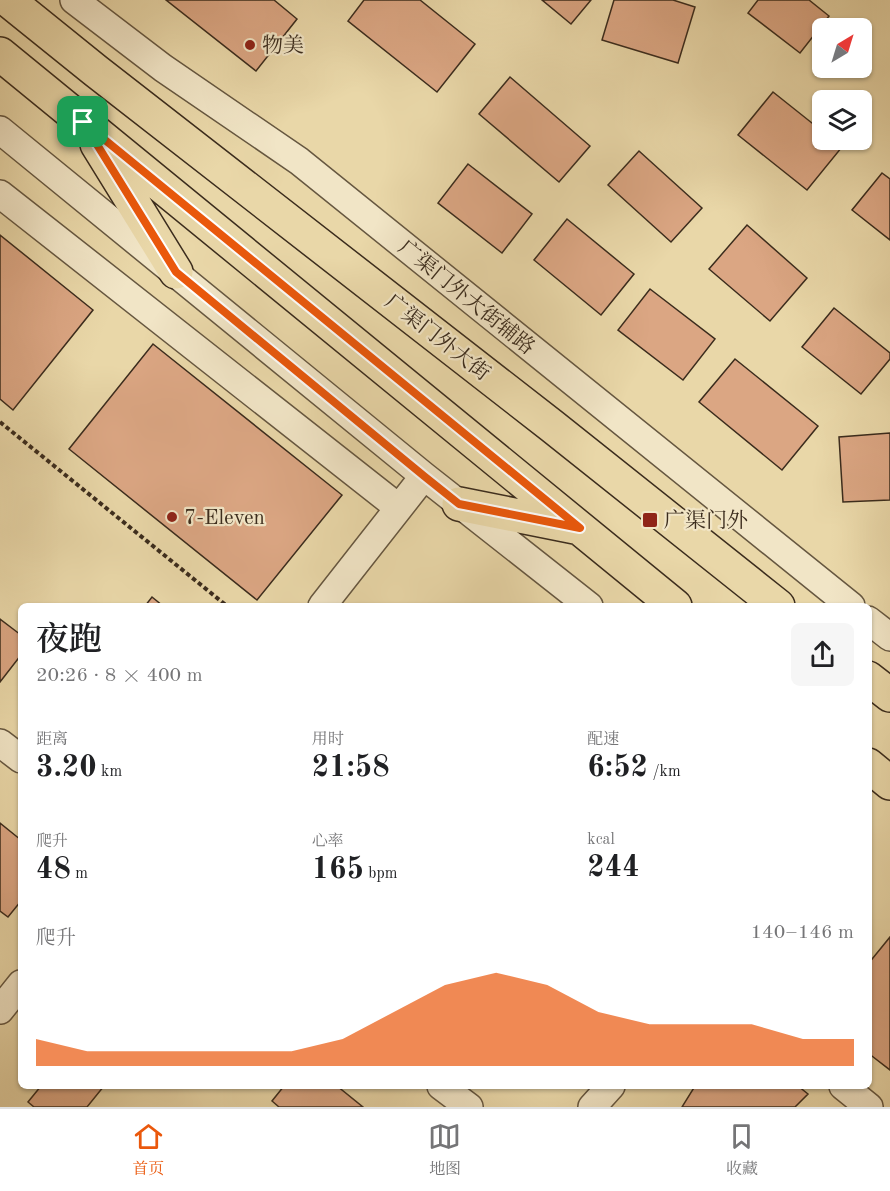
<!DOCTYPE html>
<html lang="zh">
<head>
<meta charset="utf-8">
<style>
  body { margin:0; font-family:"Old Standard TT","Noto Serif SC",serif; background:#f6f6f6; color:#202124; height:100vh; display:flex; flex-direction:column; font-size:22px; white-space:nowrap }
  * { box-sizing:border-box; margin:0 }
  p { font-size:20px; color:#757577 }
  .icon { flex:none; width:33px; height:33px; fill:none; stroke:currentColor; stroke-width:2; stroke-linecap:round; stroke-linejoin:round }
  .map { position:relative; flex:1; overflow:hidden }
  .details { position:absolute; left:18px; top:603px; width:854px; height:486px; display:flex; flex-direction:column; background:#fff; border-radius:9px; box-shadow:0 2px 4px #0004 }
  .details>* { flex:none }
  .needle { width:39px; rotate:38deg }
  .buttons { position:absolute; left:812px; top:18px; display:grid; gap:12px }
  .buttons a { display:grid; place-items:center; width:60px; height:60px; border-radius:9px; background:#fff; box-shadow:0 2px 4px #0004; font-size:30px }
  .pin { position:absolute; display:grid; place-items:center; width:51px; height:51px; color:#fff; margin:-26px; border-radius:12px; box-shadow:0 3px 9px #0006 }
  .round { display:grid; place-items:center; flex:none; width:63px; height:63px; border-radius:9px; background:#f6f6f6 }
  .headline { display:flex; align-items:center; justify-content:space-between; height:102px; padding:0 18px }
  h1 { font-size:33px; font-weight:600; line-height:45px }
  .metrics { display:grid; grid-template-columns:repeat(3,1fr); gap:9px; height:102px; padding:6px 18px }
  .metrics div { display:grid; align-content:center }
  .metrics b { font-size:30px; font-weight:600 }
  .metrics small { font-size:16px; font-weight:400 }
  .metrics p { font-size:16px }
  .chart { height:168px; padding:12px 18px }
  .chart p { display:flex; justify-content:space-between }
  .chart svg { width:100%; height:108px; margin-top:6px; fill:#ea580c; opacity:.7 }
  .menu { display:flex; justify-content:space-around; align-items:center; height:84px; border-top:2px solid #e0e0e0; background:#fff; font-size:16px; color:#757577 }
  .menu a { display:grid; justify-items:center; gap:3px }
  .menu .on { color:#ea580c }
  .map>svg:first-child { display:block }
  .building { fill:#dba683; stroke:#3b2c1d; stroke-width:1.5 }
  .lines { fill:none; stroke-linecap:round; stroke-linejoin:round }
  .minor-casing { stroke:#665740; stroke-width:30 }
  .major-casing { stroke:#3b2c1d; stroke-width:36 }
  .path { stroke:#3b2c1d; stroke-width:4; stroke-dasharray:4.5 3; stroke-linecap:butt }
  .minor { stroke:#f1e5c6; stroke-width:27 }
  .major { stroke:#e9d7a8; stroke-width:33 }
  .route-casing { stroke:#fff; stroke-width:12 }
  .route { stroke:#ea580c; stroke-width:8 }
  .poi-dot { fill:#8f2418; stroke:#f1e5c6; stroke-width:2 }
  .labels { text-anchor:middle; stroke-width:4.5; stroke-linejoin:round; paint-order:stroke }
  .poi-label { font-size:21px; fill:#3b2c1d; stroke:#f1e5c6; text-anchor:start }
  .street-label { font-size:21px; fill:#3b2c1d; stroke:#f1e5c6 }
</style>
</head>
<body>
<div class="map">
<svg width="890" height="1107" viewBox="0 0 890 1107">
  <rect width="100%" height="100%" fill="#e9d7a8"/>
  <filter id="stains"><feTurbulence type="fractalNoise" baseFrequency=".00333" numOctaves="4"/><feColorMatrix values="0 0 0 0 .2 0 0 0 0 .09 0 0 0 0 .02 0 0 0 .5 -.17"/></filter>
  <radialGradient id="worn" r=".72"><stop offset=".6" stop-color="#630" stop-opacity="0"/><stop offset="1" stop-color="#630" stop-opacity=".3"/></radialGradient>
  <path class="building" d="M166,0H274L297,19L256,71Z
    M364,0H420L475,44L437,92L348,21Z
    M542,0H591L571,24Z
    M614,0H673L695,7L678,63L602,40Z
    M758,0H809L829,16L800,53L748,13Z
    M510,77L590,146L559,182L479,114Z
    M773,92L822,131V140H832L842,147L807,190L738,135Z
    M639,151L702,208L671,242L608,185Z
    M468,164L532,214L502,253L438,203Z
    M882,173L890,179V240L852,210Z
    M567,219L634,274L601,315L534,260Z
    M747,225L807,278L770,321L709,269Z
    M0,235L93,310L13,410L0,399Z
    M650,289L715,339L683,380L618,330Z
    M834,308L890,353V359L861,394L802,347Z
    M153,344L342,495L257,600L69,449Z
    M735,359L818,426L782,470L699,402Z
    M890,433V500L843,502L839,437Z
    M152,597L163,606H145Z
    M0,619L21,635V655L0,682Z
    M0,823L21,840V901L8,917L0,911Z
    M890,937V1070L868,1053V964Z
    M41,1086H104L87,1107H34L28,1102Z
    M284,1086H337L363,1107H279L272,1101Z
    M695,1086H798L808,1094L795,1107H682Z"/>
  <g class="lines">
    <g class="minor-casing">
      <path id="minor" d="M74,0L163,68L299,161L851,606
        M0,130L424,476L589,606
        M0,194L399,508
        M322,606L424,476
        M868,620L890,637
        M0,743L21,759
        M0,1010L21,984
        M441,1086L469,1107
        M843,1086L869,1107
        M592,1107L611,1086"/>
    </g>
    <g class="major-casing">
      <path id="major" d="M8,0L96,71L552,426L778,606
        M0,54L675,606
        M97,144L176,272
        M459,504L575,527
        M868,678L890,695
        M868,765L890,783"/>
    </g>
    <path class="path" d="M0,422L227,606"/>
    <use href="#minor" class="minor"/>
    <use href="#major" class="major"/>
  </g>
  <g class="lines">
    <g class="route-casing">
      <path id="route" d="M83,122L580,528L459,504L424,476L176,272Z"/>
    </g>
    <use href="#route" class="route"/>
  </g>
  <g class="poi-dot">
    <circle cx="250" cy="45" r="6"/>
    <circle cx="172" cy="517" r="6"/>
    <rect x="642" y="512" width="16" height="16" rx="3"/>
  </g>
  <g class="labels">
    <g class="poi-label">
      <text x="262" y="52">物美</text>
      <text x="184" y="524">7-Eleven</text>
      <text x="664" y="527">广渠门外</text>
    </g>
    <g class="street-label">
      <text transform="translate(467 297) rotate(39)" y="7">广渠门外大街辅路</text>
      <text transform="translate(438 337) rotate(38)" y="7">广渠门外大街</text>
    </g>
  </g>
  <rect width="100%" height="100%" filter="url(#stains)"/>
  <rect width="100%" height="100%" fill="url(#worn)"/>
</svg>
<div class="buttons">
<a><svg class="needle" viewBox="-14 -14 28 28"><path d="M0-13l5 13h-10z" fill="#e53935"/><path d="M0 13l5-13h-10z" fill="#757577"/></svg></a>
<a><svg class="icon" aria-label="layers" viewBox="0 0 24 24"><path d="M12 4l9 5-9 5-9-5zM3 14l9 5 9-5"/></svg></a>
</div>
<div class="pin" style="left:83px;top:122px;background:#1e9e55"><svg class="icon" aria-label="arrive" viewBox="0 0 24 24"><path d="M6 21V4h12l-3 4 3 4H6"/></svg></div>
<section class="details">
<div class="headline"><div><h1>夜跑</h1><p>20:26 · 8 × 400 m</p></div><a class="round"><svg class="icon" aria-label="share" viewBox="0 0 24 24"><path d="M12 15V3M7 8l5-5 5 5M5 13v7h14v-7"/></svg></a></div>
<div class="metrics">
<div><p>距离</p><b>3.20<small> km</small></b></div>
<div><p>用时</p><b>21:58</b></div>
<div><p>配速</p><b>6:52<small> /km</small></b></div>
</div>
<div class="metrics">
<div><p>爬升</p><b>48<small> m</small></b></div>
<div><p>心率</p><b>165<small> bpm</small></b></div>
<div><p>kcal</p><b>244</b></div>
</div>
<div class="chart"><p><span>爬升</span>140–146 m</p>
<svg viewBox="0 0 160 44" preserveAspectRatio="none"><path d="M0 44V33L10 38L20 38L30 38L40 38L50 38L60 33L70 22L80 11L90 6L100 11L110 22L120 27L130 27L140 27L150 33L160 33V44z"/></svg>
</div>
</section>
</div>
<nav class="menu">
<a class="on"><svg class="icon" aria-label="home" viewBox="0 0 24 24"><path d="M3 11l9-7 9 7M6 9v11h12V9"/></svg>首页</a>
<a><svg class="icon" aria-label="map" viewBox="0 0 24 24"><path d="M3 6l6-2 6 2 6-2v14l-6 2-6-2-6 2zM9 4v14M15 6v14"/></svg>地图</a>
<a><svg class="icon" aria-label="saved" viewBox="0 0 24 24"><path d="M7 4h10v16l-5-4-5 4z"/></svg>收藏</a>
</nav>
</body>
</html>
